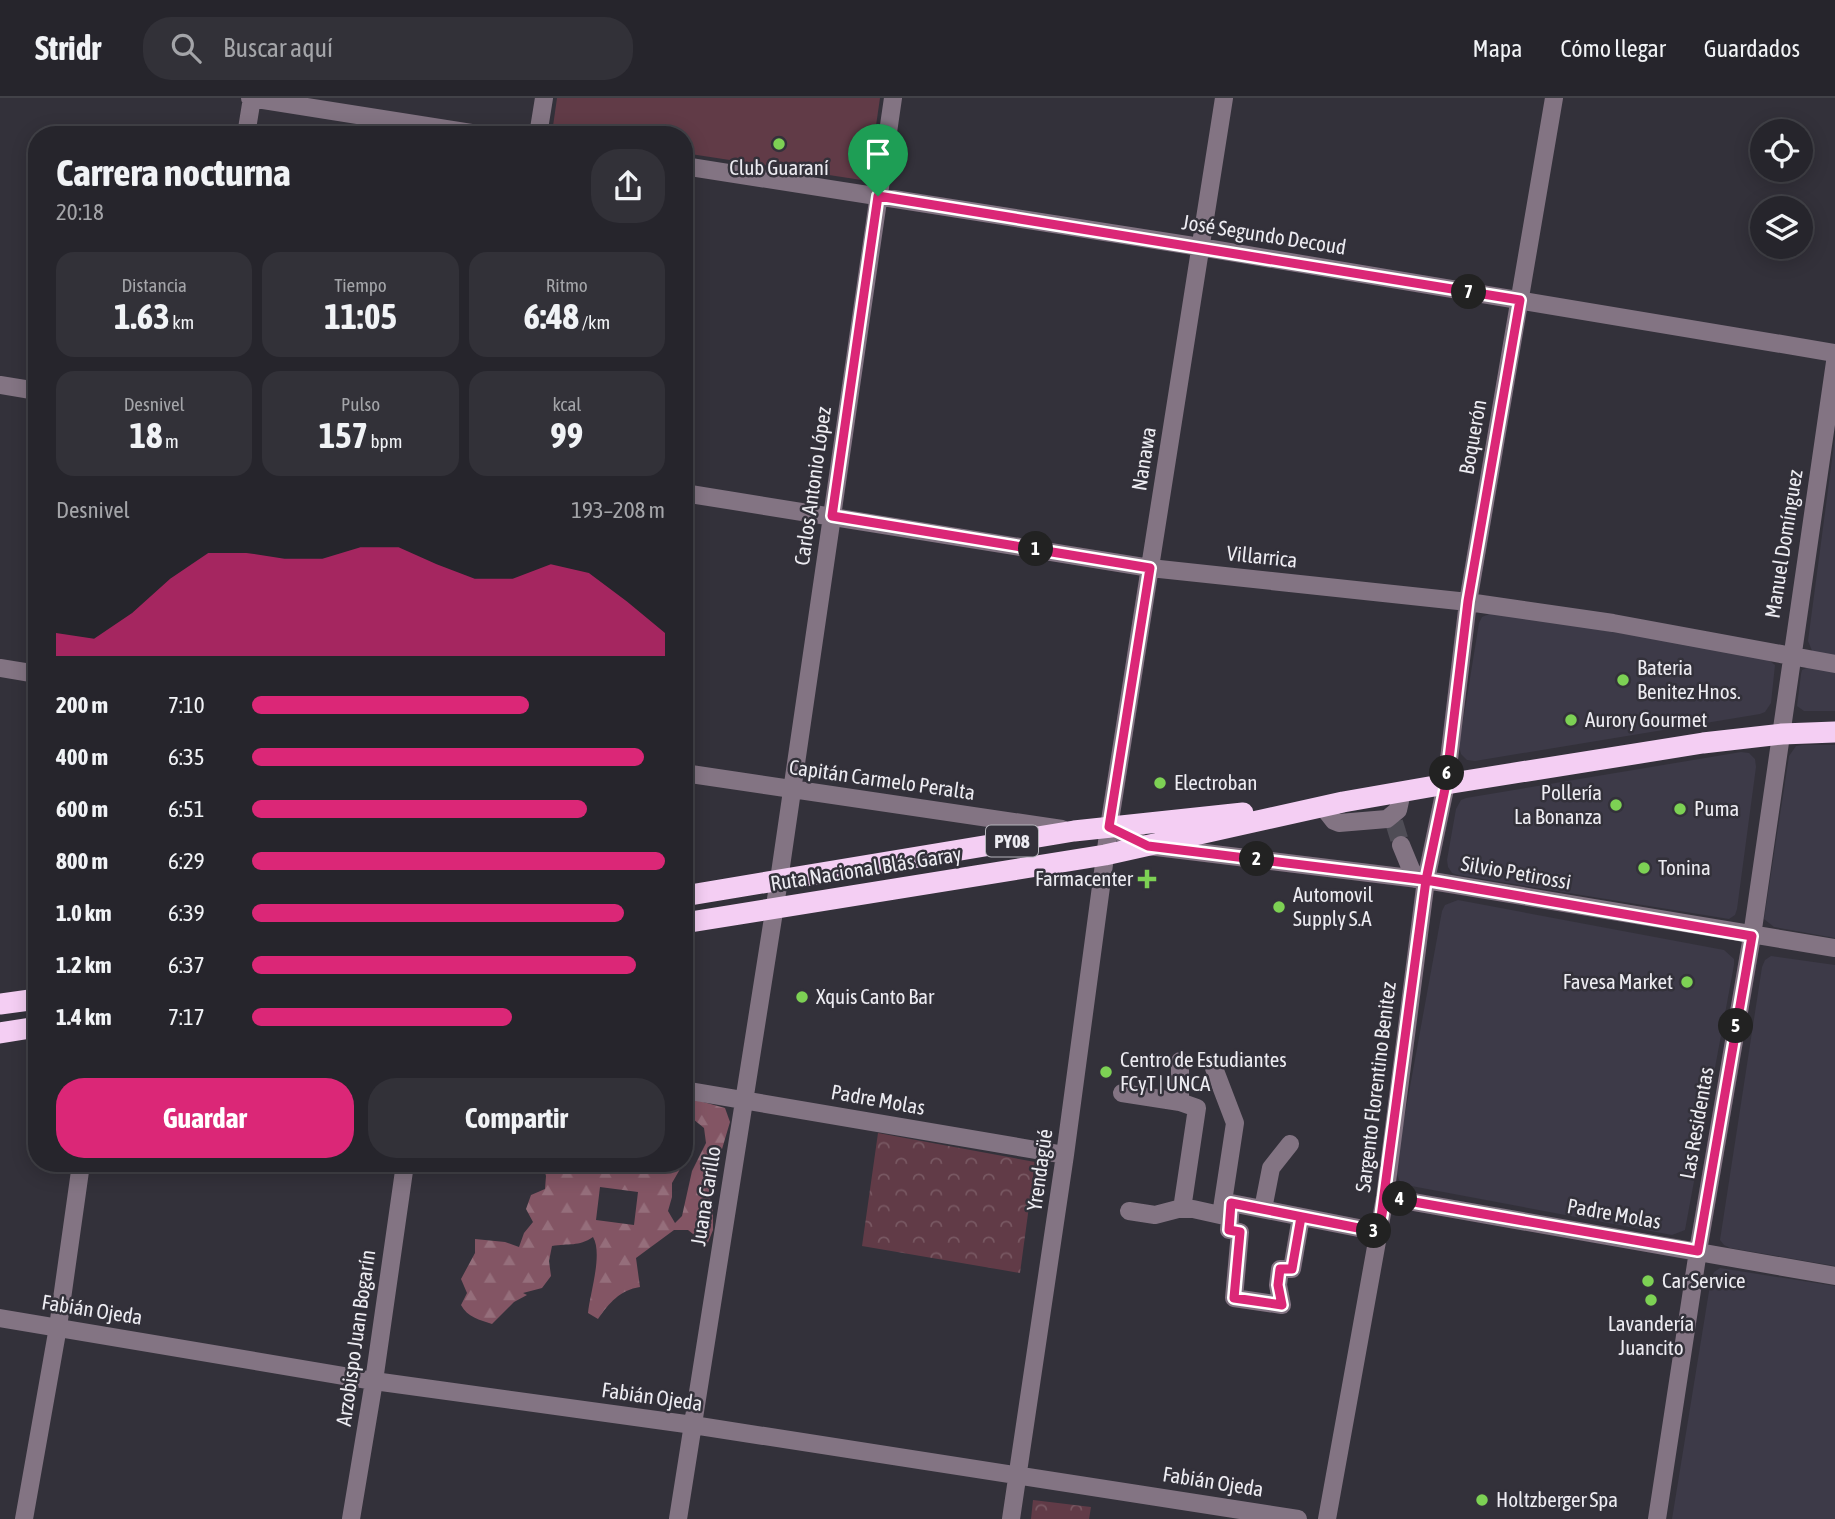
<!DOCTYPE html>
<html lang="es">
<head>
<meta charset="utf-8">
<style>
  body { margin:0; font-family:"Asap Condensed",sans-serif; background:#323138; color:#f1f3f6; height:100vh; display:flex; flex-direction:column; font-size:26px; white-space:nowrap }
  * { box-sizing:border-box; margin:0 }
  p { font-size:23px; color:#a4a5a9 }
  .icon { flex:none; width:38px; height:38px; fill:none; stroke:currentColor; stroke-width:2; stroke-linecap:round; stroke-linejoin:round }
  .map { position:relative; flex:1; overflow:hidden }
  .details { position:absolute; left:28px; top:28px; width:665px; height:1046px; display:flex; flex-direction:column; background:#26252c; border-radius:28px; box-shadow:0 4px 18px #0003,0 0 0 2px #424248 }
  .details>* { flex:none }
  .tools { position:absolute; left:1750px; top:21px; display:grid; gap:14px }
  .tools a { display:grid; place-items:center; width:63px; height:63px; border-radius:50%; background:#26252c; box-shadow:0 4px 18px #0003,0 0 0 2px #424248; font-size:35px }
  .pin { position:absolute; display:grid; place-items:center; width:60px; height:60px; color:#fff; margin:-72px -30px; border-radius:50% 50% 50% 0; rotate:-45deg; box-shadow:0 0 7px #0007 }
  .pin .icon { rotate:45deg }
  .km { position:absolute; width:35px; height:35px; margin:-18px; border-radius:50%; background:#222; color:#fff; font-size:19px; line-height:35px; text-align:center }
  .round { display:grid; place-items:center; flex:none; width:74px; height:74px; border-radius:28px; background:#323138 }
  .summary { display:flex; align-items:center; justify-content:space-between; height:119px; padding:0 28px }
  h1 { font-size:38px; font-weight:700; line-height:52px }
  .stats { display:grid; grid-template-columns:repeat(3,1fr); gap:10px; height:119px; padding:7px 28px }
  .stats div { display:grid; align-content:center; border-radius:18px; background:#323138; text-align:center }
  .stats b { font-size:35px; font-weight:700 }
  .stats small { font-size:19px; font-weight:400 }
  .stats p { font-size:19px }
  .chart { height:196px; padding:14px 28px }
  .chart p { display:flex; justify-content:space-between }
  .chart svg { width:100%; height:126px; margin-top:7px; fill:#db2777; opacity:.7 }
  .action { display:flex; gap:14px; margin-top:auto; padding:14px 28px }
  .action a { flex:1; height:80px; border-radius:28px; background:#db2777; color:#fff; font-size:28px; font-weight:700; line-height:80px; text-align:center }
  .action a+a { background:#323138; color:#f1f3f6 }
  ul { padding:0 28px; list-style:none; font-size:23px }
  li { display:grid; grid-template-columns:112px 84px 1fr; align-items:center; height:52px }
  li i { height:18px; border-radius:9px; background:#db2777 }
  header { display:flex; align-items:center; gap:42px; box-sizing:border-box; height:98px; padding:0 35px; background:#26252c; border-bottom:2px solid #424248 }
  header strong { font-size:33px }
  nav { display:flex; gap:38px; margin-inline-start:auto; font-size:24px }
  .search { width:490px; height:63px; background:#323138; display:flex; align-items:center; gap:18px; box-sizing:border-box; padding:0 24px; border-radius:28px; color:#a4a5a9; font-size:26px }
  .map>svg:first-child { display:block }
  .built { fill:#3d3a48 }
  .forest { fill:url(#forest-firs); fill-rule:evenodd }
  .park { fill:url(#park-crowns) }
  .pitch { fill:#613b47 }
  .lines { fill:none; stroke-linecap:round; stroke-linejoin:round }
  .minor-tunnel { stroke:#4f4d56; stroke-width:18; stroke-dasharray:18 9; stroke-linecap:butt }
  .minor { stroke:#837483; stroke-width:18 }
  .highway { stroke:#f4cef3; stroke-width:21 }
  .route-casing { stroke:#fff; stroke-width:14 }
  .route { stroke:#db2777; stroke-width:9 }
  .poi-dot { fill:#7dd154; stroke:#33313a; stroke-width:2.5 }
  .labels { text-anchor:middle; stroke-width:5; stroke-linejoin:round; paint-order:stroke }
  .shield { fill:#33313a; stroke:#b5b4bb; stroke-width:2 }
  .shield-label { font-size:19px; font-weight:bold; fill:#edecf2 }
  .poi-label { font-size:21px; fill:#edecf2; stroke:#33313a; text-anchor:start }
  .street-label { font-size:21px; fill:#edecf2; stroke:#33313a }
</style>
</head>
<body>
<header>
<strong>Stridr</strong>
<div class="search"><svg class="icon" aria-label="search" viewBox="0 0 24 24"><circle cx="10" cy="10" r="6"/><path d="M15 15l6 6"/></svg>Buscar aquí</div>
<nav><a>Mapa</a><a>Cómo llegar</a><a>Guardados</a></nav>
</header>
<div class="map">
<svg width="1835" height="1421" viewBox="0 0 1835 1421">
  <defs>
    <pattern id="forest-firs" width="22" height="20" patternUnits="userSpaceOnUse" patternTransform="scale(1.75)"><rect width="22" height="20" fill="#835564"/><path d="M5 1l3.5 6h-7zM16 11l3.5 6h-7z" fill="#956e7b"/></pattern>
    <pattern id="park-crowns" width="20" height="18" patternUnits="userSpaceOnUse" patternTransform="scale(1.75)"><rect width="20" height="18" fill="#613b47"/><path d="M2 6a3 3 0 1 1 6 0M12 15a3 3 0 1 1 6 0" fill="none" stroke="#785862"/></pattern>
  </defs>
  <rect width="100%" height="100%" fill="#33313a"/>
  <path class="built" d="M1835,339V560L1813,555L1808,543Z
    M1494,514L1765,559L1775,567L1771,605L1765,614L1760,616L1475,663L1467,662L1461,656L1459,648L1479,525L1482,519Z
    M1809,569L1835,573V613H1804L1797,608L1801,576L1802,572Z
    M1802,647H1835V840L1774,829L1764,821L1789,658L1796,648Z
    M1741,654L1749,655L1755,661L1756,669L1737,811L1735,817L1729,821L1458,777L1452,775L1448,769L1447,762L1456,711L1461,702L1466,700Z
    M1458,802L1724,852L1734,861V867L1685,1132L1672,1137L1406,1087L1400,1084L1395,1071L1442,813L1445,807Z
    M1771,858L1835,867V1168L1730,1150L1724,1147L1720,1142L1762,869L1765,862Z
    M1720,1170L1835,1188V1421H1672L1711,1181L1714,1174Z"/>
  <path class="forest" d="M696,1002L725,1010L730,1024L717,1068L709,1081V1096L713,1112V1132L707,1147L688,1132H674L636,1160L640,1189C620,1192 609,1205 598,1221L588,1215C590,1195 603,1156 593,1139C578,1149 569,1145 552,1148L549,1163L551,1178L542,1190L523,1195L527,1197L514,1204L492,1226C480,1222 467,1219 461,1207L467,1195L461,1181L475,1155V1141L505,1144L519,1149L524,1135L533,1124L526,1111L531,1097L545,1091L546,1078L543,1066H683L672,1085V1099L668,1113L675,1125L682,1118L692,1073L706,1045L704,1030L693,1021V1049L684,1064V1004ZM600,1089L638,1094L634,1127L596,1122Z"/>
  <path class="park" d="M878,1035L1035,1064L1020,1175L862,1148Z
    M1033,1402L1091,1409L1089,1421H1031Z"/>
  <path class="pitch" d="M557,0H880L868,83L684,55V37L552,35Z"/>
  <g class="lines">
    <path class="minor-tunnel" d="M1394,724L1401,747"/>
    <path class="minor" d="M250,0L484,37
      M246,37L252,0
      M538,37L544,0
      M684,68L1200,149L1835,255
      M0,287L37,293
      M684,395L1150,470L1468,504L1613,525L1835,566
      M0,570L37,576
      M684,675L1062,731
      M1323,709L1334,723L1339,725L1387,721L1398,712L1402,694
      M1109,729L1148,748L1426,782L1835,850
      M1401,747L1415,781
      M1180,963V1004
      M1214,970L1235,1025L1221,1117
      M684,992L1065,1057
      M1122,995L1180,1004L1197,1010L1182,1111
      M1385,1099L1835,1178
      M1263,1111L1271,1070L1290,1046
      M1129,1113L1155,1117L1178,1111H1193L1229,1119
      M1301,1119L1292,1171H1280L1278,1187L1282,1207L1234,1200L1240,1134L1229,1132L1231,1105L1379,1134
      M0,1220L374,1283L693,1327L1298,1421
      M24,1421L58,1229L81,1066
      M351,1421L374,1283L405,1066
      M678,1421L779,782L893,0
      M1011,1421L1065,1057L1109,729L1224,0
      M1327,1421L1385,1099L1426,782L1446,686L1468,504L1554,0
      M1657,1421L1698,1153L1752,838L1835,264"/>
    <path class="highway" d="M684,798L1074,733L1243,715
      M684,825L1105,757L1343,704L1446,686L1703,645L1782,636L1835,634
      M0,906L37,901
      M0,935L37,929"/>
  </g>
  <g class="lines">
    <g class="route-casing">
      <path id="route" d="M878,98L832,418L1150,470L1109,729L1148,748L1426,782L1379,1134L1231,1105L1229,1132L1240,1134L1234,1200L1282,1207L1278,1187L1280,1171H1292L1301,1119L1379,1134L1385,1099L1698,1153L1752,838L1426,782L1446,686L1468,503L1520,202L878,98"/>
    </g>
    <use href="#route" class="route"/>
  </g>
  <g class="poi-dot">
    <circle cx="779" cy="46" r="7"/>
    <circle cx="1623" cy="582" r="7"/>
    <circle cx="1571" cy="622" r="7"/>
    <circle cx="1160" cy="685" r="7"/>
    <circle cx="1616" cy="707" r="7"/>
    <circle cx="1680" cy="711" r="7"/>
    <circle cx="1644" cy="770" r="7"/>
    <path d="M1143.5 770.5h7v7h7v7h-7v7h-7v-7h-7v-7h7z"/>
    <circle cx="1279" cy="809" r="7"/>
    <circle cx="1687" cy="884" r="7"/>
    <circle cx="802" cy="899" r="7"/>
    <circle cx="1106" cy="974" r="7"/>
    <circle cx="1648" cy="1183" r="7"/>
    <circle cx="1651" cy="1202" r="7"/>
    <circle cx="1482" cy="1402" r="7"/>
  </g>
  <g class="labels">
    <rect class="shield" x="986" y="727.5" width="52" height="31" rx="5"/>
    <g class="shield-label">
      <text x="1012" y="750">PY08</text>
    </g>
    <g class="poi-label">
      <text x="779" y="77" text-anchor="middle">Club Guaraní</text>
      <text x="1637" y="577">Bateria<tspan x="1637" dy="24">Benitez Hnos.</tspan></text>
      <text x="1585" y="629">Aurory Gourmet</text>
      <text x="1174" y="692">Electroban</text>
      <text x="1602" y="702" text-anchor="end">Pollería<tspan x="1602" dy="24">La Bonanza</tspan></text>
      <text x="1694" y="718">Puma</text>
      <text x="1658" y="777">Tonina</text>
      <text x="1133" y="788" text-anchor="end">Farmacenter</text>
      <text x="1293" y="804">Automovil<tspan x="1293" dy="24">Supply S.A</tspan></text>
      <text x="1673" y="891" text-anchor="end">Favesa Market</text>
      <text x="816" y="906">Xquis Canto Bar</text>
      <text x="1120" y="969">Centro de Estudiantes<tspan x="1120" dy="24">FCyT | UNCA</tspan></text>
      <text x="1662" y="1190">Car Service</text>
      <text x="1651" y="1233" text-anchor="middle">Lavandería<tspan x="1651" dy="24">Juancito</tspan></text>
      <text x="1496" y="1409">Holtzberger Spa</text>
    </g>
    <g class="street-label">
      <text transform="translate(1264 137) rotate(9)" y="7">José Segundo Decoud</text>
      <text transform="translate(1473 339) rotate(-80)" y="7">Boquerón</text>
      <text transform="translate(1144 361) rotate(-81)" y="7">Nanawa</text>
      <text transform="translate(813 388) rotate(-82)" y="7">Carlos Antonio López</text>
      <text transform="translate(1784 446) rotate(-81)" y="7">Manuel Domínguez</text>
      <text transform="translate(1262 459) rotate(6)" y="7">Villarrica</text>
      <text transform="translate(882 682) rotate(8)" y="7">Capitán Carmelo Peralta</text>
      <text transform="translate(866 771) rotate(-9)" y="7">Ruta Nacional Blás Garay</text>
      <text transform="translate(1516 775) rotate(10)" y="7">Silvio Petirossi</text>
      <text transform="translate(1376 989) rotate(-83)" y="7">Sargento Florentino Benitez</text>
      <text transform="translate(878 1002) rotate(10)" y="7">Padre Molas</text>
      <text transform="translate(1697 1025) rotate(-80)" y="7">Las Residentas</text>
      <text transform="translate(1040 1072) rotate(-82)" y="7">Yrendagüé</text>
      <text transform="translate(706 1098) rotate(-81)" y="7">Juana Carillo</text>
      <text transform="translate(1614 1116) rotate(10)" y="7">Padre Molas</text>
      <text transform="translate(92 1212) rotate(9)" y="7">Fabián Ojeda</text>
      <text transform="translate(356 1240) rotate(-82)" y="7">Arzobispo Juan Bogarín</text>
      <text transform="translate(652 1299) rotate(8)" y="7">Fabián Ojeda</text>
      <text transform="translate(1213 1384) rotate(9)" y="7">Fabián Ojeda</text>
    </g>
  </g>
</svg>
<div class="tools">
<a><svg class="icon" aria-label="locate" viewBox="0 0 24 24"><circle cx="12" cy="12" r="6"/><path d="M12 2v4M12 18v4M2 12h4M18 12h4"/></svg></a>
<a><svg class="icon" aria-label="layers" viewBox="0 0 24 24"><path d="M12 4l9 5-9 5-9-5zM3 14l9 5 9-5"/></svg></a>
</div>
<div class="pin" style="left:878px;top:98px;background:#1e9e55"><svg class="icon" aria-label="arrive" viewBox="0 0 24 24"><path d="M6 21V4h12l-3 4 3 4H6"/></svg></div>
<b class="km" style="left:1036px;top:451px">1</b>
<b class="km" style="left:1257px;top:761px">2</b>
<b class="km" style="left:1374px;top:1133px">3</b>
<b class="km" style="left:1400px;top:1101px">4</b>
<b class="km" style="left:1736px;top:928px">5</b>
<b class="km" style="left:1447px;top:675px">6</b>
<b class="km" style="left:1469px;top:194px">7</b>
<section class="details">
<div class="summary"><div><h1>Carrera nocturna</h1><p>20:18</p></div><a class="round"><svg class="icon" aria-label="share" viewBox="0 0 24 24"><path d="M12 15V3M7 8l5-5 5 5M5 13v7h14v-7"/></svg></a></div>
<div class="stats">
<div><p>Distancia</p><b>1.63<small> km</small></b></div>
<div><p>Tiempo</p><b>11:05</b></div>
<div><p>Ritmo</p><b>6:48<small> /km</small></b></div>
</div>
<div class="stats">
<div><p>Desnivel</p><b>18<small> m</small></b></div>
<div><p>Pulso</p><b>157<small> bpm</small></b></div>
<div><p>kcal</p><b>99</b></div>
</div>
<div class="chart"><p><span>Desnivel</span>193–208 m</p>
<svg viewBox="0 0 160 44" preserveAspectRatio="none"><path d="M0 44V36L10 38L20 29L30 17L40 8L50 8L60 10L70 10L80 6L90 6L100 12L110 17L120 17L130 12L140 15L150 25L160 36V44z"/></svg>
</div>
<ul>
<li><b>200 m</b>7:10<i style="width:67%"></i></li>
<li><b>400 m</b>6:35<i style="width:95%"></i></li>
<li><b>600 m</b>6:51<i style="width:81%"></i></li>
<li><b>800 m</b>6:29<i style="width:100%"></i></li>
<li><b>1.0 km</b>6:39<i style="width:90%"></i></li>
<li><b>1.2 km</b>6:37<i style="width:93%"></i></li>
<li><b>1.4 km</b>7:17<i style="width:63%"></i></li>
</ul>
<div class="action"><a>Guardar</a><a>Compartir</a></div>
</section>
</div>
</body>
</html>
